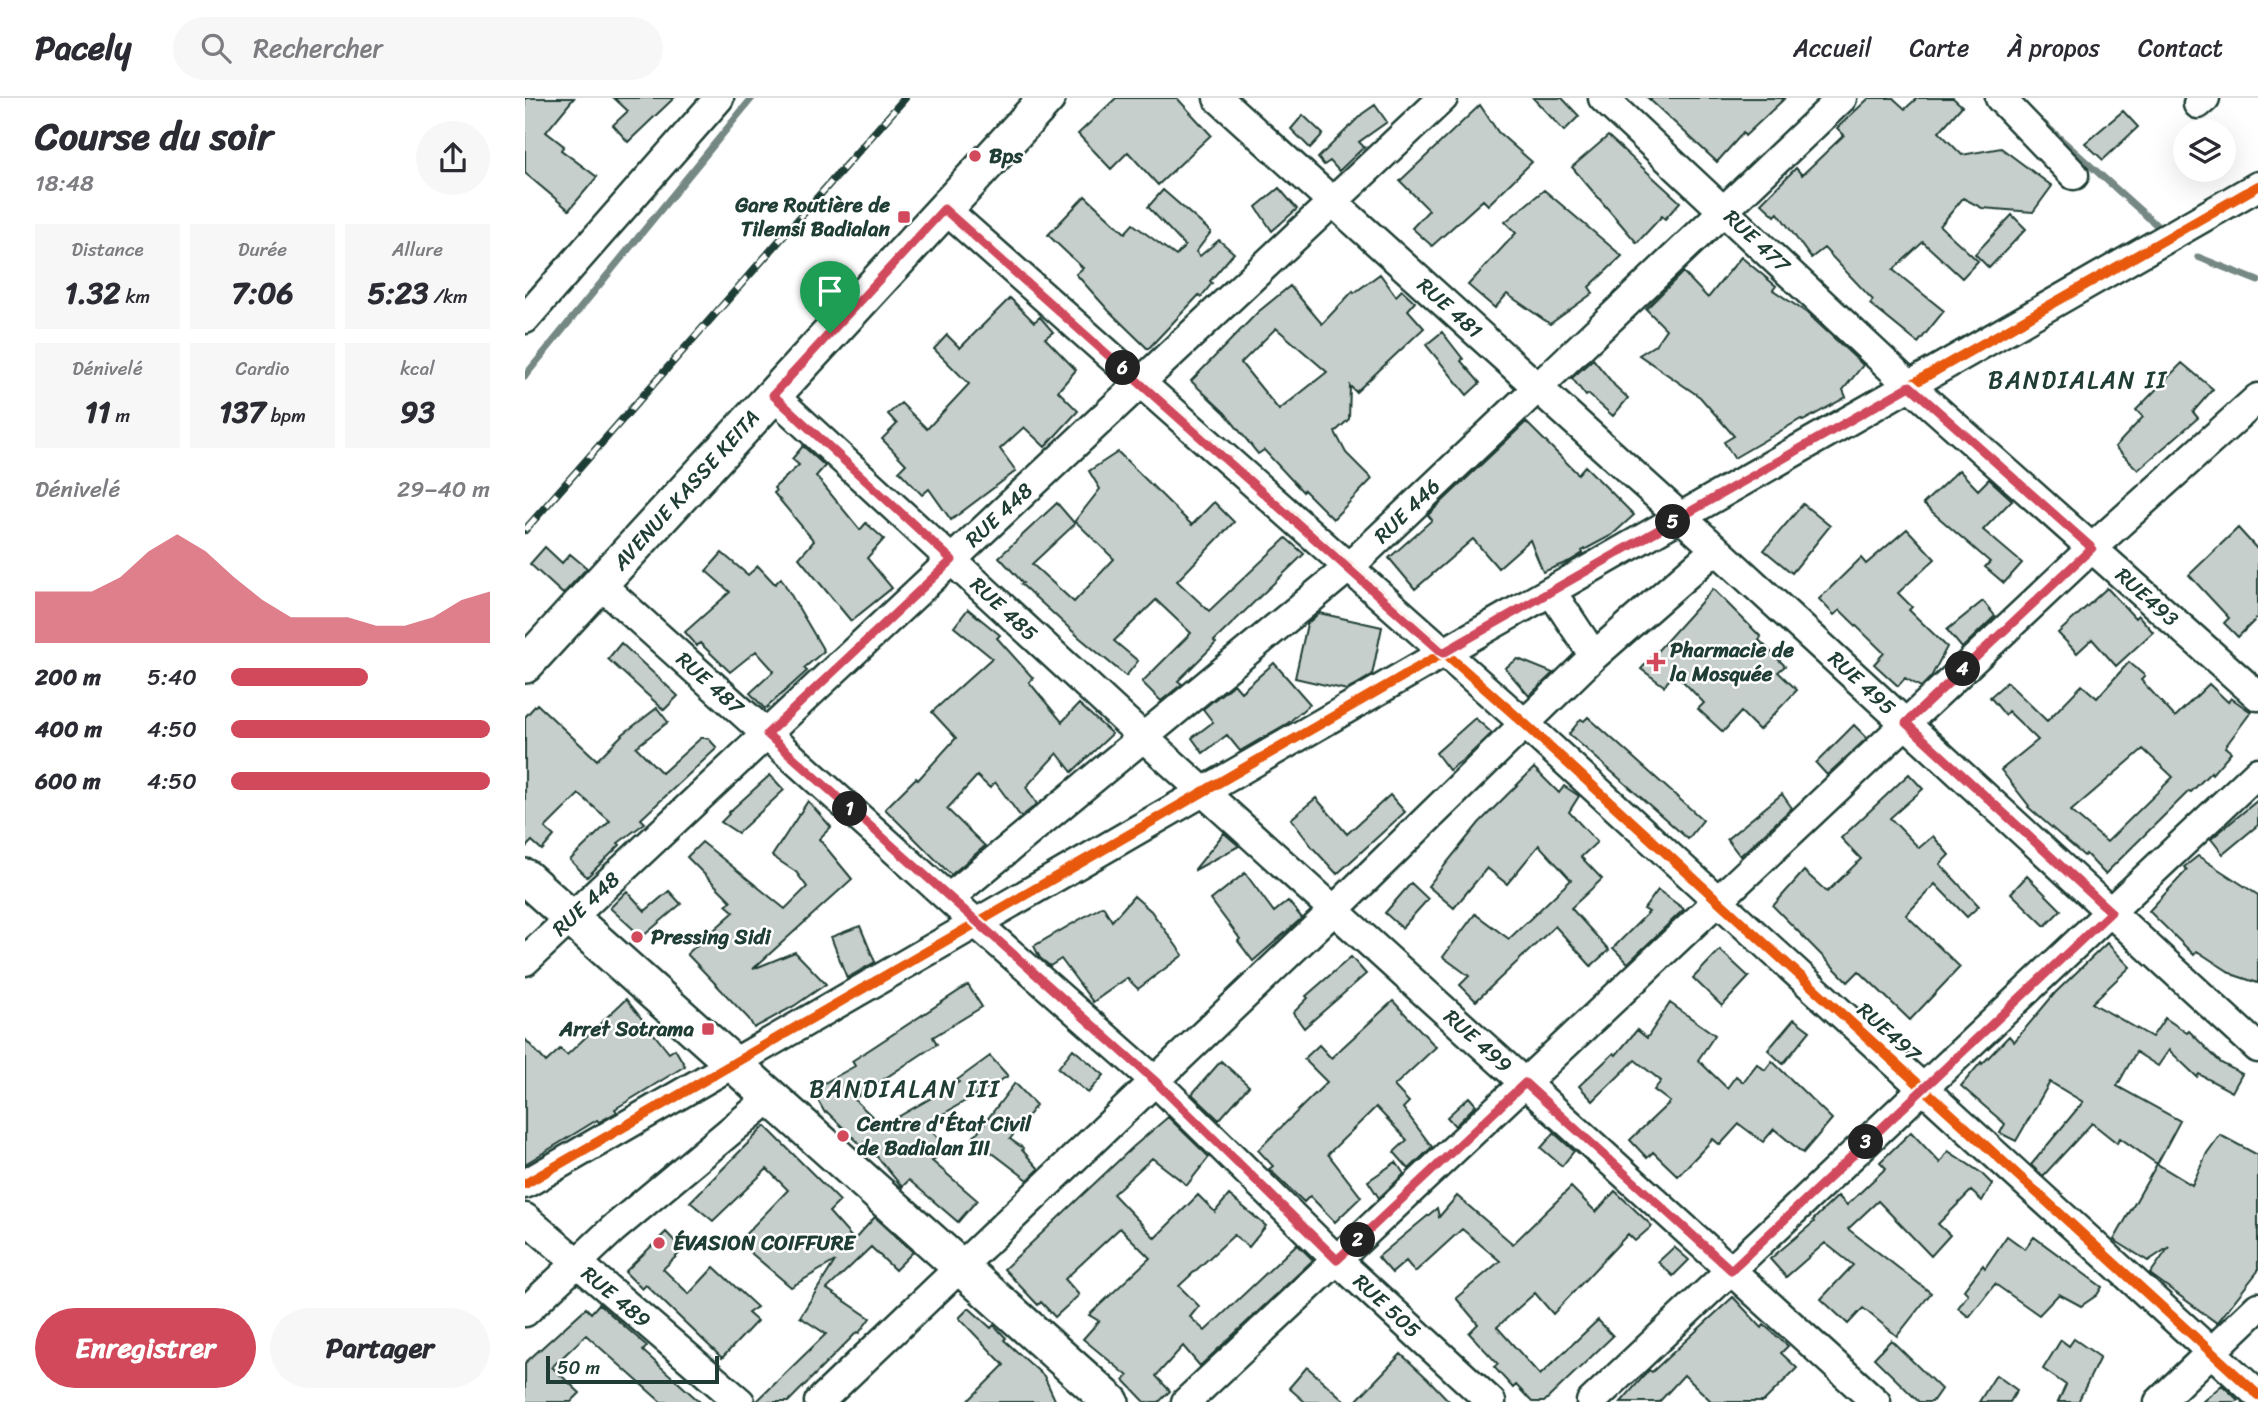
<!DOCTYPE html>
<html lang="fr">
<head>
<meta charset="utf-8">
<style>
  body { margin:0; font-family:Sriracha,sans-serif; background:#f7f7f7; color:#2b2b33; height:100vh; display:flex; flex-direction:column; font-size:26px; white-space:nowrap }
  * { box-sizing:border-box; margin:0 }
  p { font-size:23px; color:#7c7c81 }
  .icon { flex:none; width:38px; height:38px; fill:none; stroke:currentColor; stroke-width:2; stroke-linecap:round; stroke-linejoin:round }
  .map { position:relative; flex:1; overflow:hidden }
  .details { display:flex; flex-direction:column; background:#fff; width:525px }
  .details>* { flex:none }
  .buttons { position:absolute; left:1648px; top:21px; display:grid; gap:14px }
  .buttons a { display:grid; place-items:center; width:63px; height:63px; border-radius:50%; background:#fff; box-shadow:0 7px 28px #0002; font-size:35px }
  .scale { position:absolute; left:21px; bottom:18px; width:173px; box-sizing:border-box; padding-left:7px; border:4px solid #1f3d34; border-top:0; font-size:19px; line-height:24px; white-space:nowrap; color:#1f3d34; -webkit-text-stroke:5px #fff; paint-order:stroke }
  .pin { position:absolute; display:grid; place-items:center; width:60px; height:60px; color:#fff; margin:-72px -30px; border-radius:50% 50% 50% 0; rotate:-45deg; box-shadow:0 0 7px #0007 }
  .pin .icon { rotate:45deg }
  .km { position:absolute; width:35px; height:35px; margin:-18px; border-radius:50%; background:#222; color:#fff; font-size:19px; line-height:35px; text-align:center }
  .round { display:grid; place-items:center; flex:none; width:74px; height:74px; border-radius:37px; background:#f7f7f7 }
  .summary { display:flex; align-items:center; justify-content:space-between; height:119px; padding:0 35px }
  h1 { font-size:38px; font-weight:700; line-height:52px }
  .metrics { display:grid; grid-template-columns:repeat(3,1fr); gap:10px; height:119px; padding:7px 35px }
  .metrics div { display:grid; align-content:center; border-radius:0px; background:#f7f7f7; text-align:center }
  .metrics b { font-size:30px; font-weight:700 }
  .metrics small { font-size:19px; font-weight:400 }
  .metrics p { font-size:19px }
  .chart { height:196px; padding:14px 35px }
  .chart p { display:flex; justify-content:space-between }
  .chart svg { width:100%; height:126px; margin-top:7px; fill:#d1495b; opacity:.7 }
  .button { display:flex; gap:14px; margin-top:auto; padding:14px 35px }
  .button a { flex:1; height:80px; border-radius:42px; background:#d1495b; color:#fff; font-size:28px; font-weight:700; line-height:80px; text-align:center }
  .button a+a { background:#f7f7f7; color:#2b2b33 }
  ul { padding:0 35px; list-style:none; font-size:23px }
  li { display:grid; grid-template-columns:112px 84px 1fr; align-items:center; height:52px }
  li i { height:18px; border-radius:9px; background:#d1495b }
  header { display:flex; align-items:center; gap:42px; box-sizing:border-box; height:98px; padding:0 35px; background:#fff; border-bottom:2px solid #e1e1e2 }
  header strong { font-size:33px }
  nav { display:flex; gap:38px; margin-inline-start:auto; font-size:24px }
  .search { width:490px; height:63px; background:#f7f7f7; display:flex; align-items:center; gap:18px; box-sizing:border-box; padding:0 24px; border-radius:38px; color:#7c7c81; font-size:26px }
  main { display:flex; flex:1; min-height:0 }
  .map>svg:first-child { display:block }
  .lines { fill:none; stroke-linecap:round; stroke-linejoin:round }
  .stream { stroke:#758883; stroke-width:7 }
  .building { fill:#c7cfcc; stroke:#1f3d34; stroke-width:2; fill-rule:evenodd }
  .minor-casing { stroke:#1f3d34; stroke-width:33 }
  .major-casing { stroke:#1f3d34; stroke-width:40 }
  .minor { stroke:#fff; stroke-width:28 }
  .major { stroke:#fff; stroke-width:35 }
  .rail-casing { stroke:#1f3d34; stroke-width:8 }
  .rail { stroke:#fff; stroke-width:5; stroke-dasharray:16; stroke-linecap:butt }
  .cycleway-casing { stroke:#fff; stroke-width:15 }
  .cycleway { stroke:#e8590c; stroke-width:10 }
  .route-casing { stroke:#fff; stroke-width:14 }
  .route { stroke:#d1495b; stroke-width:9 }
  .poi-dot { fill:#d1495b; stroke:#fff; stroke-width:2.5 }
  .labels { text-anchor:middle; stroke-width:5; stroke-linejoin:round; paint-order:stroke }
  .poi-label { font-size:21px; font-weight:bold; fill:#1f3d34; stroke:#fff; text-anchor:start }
  .street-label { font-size:21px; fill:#1f3d34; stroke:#fff }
  .quarter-label { font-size:24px; letter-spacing:2px; fill:#1f3d34; stroke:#fff }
</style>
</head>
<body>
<header>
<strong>Pacely</strong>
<div class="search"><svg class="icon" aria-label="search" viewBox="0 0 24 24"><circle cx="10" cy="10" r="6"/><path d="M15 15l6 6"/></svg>Rechercher</div>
<nav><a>Accueil</a><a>Carte</a><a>À propos</a><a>Contact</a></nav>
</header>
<main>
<section class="details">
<div class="summary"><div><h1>Course du soir</h1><p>18:48</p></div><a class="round"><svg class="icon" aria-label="share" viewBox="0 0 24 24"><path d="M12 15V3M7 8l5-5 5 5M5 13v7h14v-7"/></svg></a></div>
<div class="metrics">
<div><p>Distance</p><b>1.32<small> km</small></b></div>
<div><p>Durée</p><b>7:06</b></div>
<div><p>Allure</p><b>5:23<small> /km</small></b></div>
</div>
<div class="metrics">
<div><p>Dénivelé</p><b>11<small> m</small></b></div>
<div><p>Cardio</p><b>137<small> bpm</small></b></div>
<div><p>kcal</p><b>93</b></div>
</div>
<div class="chart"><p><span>Dénivelé</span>29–40 m</p>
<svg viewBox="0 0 160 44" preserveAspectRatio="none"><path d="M0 44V26L10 26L20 26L30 21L40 12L50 6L60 12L70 21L80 29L90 35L100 35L110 35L120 38L130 38L140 35L150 29L160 26V44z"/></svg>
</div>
<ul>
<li><b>200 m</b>5:40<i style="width:53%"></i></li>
<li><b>400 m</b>4:50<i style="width:100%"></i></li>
<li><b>600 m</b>4:50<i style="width:100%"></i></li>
</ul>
<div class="button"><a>Enregistrer</a><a>Partager</a></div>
</section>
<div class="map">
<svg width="1733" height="1304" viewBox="0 0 1733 1304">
  <rect width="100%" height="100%" fill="#fff"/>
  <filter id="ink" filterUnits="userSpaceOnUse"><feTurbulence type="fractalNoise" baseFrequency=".0143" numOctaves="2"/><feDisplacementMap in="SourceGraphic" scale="14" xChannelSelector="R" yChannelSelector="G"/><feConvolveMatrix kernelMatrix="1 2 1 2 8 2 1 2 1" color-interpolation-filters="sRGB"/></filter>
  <g filter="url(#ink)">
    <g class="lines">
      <path class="stream" d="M1519,26L1637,132
        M1673,159L1733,183
        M0,278L227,0"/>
    </g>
    <path class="building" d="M0,0H49L21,34L39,48L36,52L72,79L44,112L0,75Z
      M89,0H149L103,44L88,27L103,13Z
      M591,0H652L686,37L633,87L603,54L586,71L553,36Z
      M1008,0H1037L1054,18L1039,33Z
      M1123,0H1260L1220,38L1218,35L1192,64Z
      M1344,0H1368L1380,11L1392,0H1428L1437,8L1414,34L1437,57L1476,50L1527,88L1508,114L1457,110L1438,100L1415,128L1453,163L1437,180L1398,144L1368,172L1419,213L1393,245L1345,206L1348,202L1299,150L1286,160L1253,115L1250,118L1236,105L1271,70L1277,77L1319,37L1312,30Z
      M850,7L862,24L834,44L839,49L814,73L805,63L799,67L793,60L837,16Z
      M955,7L973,34L1007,64L963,107L958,102L907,148L887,130L904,112L875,83Z
      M1598,13L1613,29L1578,62L1560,45Z
      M778,17L798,36L785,50L766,31Z
      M1083,38L1155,104L1140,121L1137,118L1112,145L1047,69Z
      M754,90L772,111L747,133L731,109Z
      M638,92L686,134L671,154L675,158L694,142L709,155L685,183L687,185L676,199L674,197L623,251L584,213L551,176L558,170L523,137L560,98L600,135L608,126L651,158L660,148L623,109Z
      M1019,92L1097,158L1064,189L1068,195L1025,226L982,196L970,210L943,187L991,135L980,124Z
      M1487,117L1501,131L1464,170L1450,156Z
      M1216,159L1251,188L1248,192L1282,215L1338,267L1318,292L1321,299L1278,323L1276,321L1209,360L1199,344L1209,338L1175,299L1114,257L1130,247L1141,231L1121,211L1158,174L1183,200Z
      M855,176L871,198L877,192L890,204L883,212L899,230L831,294L825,288L824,321L810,334L821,355L847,381L808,421L779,392L778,394L739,352L733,356L700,315L666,283L733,214L765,188L797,226L828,193L829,195ZM751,230L802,274L754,312L716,265Z
      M485,200L509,224L515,219L528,234L520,240L551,272L533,293L553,313L520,349L499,329L475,351L491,373L426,422L404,391L397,397L374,373L381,366L357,341L372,326L363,316L376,305L402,331L444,286L409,251L422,237L435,250Z
      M917,234L938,261L936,263L955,285L942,297L901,247Z
      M1068,261L1090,288L1103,300L1088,318L1063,296L1061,298L1047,280Z
      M1657,265L1688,291L1668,314L1673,320L1613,372L1590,349L1618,319L1611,312Z
      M1001,324L1053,376L1060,368L1109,417L1087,437L1057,453L1058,455L1045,463L1018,474L1005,442L973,470L948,441L890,491L864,460L907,422L903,417Z
      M278,348L300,368L291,378L335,432L341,425L359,441L342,460L367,490L326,523L274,460L289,443L249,395L251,393L249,390L274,367L267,361Z
      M593,354L667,427L689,404L709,424L652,483L684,513L761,440L779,456L689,543L691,545L653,583L657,586L636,603L617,584L666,535L631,502L589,543L613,563L601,578L555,540L496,486L498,485L474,459L532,405L550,426L507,466L549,504L589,461L550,423L575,391L564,373Z
      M1434,372L1453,392L1464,381L1487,402L1458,432L1497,465L1479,485L1460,469L1465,464L1398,406Z
      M1278,406L1305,428L1267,475L1239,452Z
      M1713,430L1733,452V519L1713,539L1699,525L1704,520L1664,477Z
      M1382,431L1410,461L1373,495L1387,509L1384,512L1422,549L1406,579L1396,589L1380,580L1373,588L1349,566L1359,555L1315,512L1309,517L1294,501L1336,460L1341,466Z
      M20,449L37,465L45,456L62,470L38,496L5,466Z
      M197,455L223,477L233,468L250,486L256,480L299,553L279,570L282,573L240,611L225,595L249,573L231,553L205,574L175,545L172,548L160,534L205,494L181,473Z
      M1582,490L1610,520L1613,517L1628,534L1591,568L1567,541L1552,555L1533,535Z
      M1188,491L1236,539L1234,542L1260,568L1253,574L1272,592L1234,632L1216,614L1198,634L1173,611L1179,605L1150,575L1139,588L1116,571Z
      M1458,503L1470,518L1437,550L1422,532Z
      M443,511L475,537L472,540L508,580L504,584L537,624L554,606L587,636L547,674L532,655L501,689L512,706L496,719L470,684L465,690L452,678L422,711L460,748L426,777L360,711L391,680L393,682L431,640L407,614L467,560L429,529Z
      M794,515L857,529L847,577L822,592L770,580L782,526Z
      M96,545L153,598L139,612L83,561Z
      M993,561L1028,575L1004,598L980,570Z
      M1604,564L1620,578L1616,582L1650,619L1684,586L1703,604L1706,600L1726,614L1700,649L1706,654L1687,676L1686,674L1666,694L1664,693L1580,776L1561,756L1559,758L1503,709L1504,708L1476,672L1513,642L1483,613L1480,617L1465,599L1482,584L1522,623L1557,587L1572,600ZM1618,651L1648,679L1582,744L1546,713Z
      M749,565L785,606L763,625L715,653L702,637L678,655L667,640L688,624L678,611L709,586L716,594Z
      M12,606L72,662L98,636L132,610L143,624L111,649L137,675L176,640H183L192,650L116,721L120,725L93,745L95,747L62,779L45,762L85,723L54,696L20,730L29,738L17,752L7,743L0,750V619Z
      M1063,619L1178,722L1163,741L1044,636L1056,621L1059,623Z
      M950,620L967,635L942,659L924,672L911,655Z
      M1329,627L1342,640L1302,677L1291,665Z
      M1009,670L1034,695L1039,688L1054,698L1044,714L1072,744L1056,759L1077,781L1046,810L1084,852L1066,868L1030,828L951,903L935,887L944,878L918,859L950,816L984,841L1046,782L1014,747L982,786L962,770L929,810L903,788L954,725Z
      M1384,676L1398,691L1365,720L1394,750L1408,738L1424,757L1415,766L1454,808L1442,819L1410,786L1381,817L1435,869L1385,922L1334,873L1323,884L1248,808L1279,773L1302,794L1336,761L1316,740Z
      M245,677L259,692L213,735L196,724L204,716L203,715Z
      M1257,696L1267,710L1215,758L1202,741Z
      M865,697L880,714L812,776L788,750L766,721L791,700L822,736Z
      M1733,702V727L1698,756L1686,741Z
      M283,703L306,729L294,741L327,781L228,871L270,854L301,886L269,908L229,930L224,921L162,856L209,814L201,807L206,803L162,759L177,744L260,811L282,789L271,774L247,758Z
      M699,735L714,748L670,772V771Z
      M1673,758L1733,797V885L1709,877L1672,853L1669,857L1624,813L1662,772L1659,769Z
      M720,775L749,814L763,803L777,820L728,863L713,843L715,841L686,802Z
      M1502,778L1536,812L1520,828L1486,795Z
      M886,785L903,801L877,830L860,815Z
      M1133,792L1159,811L1103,865L1088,850L1124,814L1119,811Z
      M102,793L120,813L144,793L156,806L117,839L85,810Z
      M609,798L626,813L658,857L613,891L602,880L568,904L536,861L525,868L515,860L509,848L578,808L587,823Z
      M335,828L350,864L322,880L306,839Z
      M1582,845L1605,869L1567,905L1627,939L1640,920L1662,935L1664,933L1696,965L1717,976L1707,994L1674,976L1672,979L1644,952L1633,968L1611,954L1592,988L1655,1023L1632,1066L1595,1040L1592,1045L1567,1025L1518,1078L1506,1067L1558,1004L1525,984L1491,1043L1475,1035L1480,1026L1436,988L1456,964L1457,966L1484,938L1489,944L1530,895Z
      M1195,852L1224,879L1197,908L1168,880Z
      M826,859L841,876L779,930L768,915L783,900L781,898Z
      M443,887L457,909L408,939L412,946L329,1001L357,1028L434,984L432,982L465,958L483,978L401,1026L422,1051L407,1063L452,1102L433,1124L384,1082L377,1089L340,1044L336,1047L302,1014L300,1015L287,992L330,968L327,963Z
      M101,901L144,955L150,951L160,968L90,1011L92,1014L74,1024L72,1022L0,1066V941L21,964L35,951L42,957Z
      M868,903L911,949L869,988L884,1004L878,1010L907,1049L884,1071L869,1054L882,1042L851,1009L803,1056L836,1099L810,1124L785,1098L779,1104L744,1071L748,1068L733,1052L802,984L779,961L794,947L806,960Z
      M1145,905L1190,937L1173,962L1202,990L1211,978L1218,984L1232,966L1240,972L1247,963L1307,1021L1278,1055L1249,1031L1238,1044L1214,1026L1195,1047L1188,1041L1153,1078L1128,1054L1122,1060L1105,1042L1145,1004L1129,992L1136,983L1110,962L1068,1003L1054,988L1089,955L1091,957L1112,932L1122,940Z
      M1269,921L1285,933L1258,966L1243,952Z
      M548,951L579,977L563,995L533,970Z
      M696,963L724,988L694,1022L667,996Z
      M490,985L511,1007L485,1041L498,1050L497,1052L514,1071L503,1082L448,1040Z
      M944,999L951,1007L930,1028L922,1019Z
      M643,1019L684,1059L662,1087L627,1060L588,1096L630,1140L673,1097L690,1114L704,1097L741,1128L724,1149L709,1137L654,1188L674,1208L665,1219L680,1233L772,1146L788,1162L675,1268L658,1248L631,1278L645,1293L634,1304H620L599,1282L603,1278L558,1241L574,1223L564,1217L625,1160L595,1130L540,1181L554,1197L530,1219L516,1204L513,1207L479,1171L608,1049Z
      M240,1028L315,1103L304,1114L329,1142L350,1119L388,1154L370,1172L346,1149L302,1191L345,1220L334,1235L332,1234L263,1304H231L301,1236L275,1219L310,1163L266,1189L213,1144L263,1092L242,1071L188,1123L165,1104Z
      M1386,1034L1415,1065L1423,1053L1455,1074L1467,1086L1457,1103L1446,1093L1413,1126L1425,1137L1406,1158L1353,1103L1323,1131L1406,1195L1372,1238L1338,1210L1323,1226L1296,1201L1328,1167L1300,1145L1261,1179L1245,1161L1289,1124L1288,1122L1313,1098L1322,1107L1361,1070L1355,1064Z
      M1029,1035L1049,1053L1037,1068L1016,1050Z
      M1695,1037L1733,1057V1173L1692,1225L1625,1176L1644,1149L1623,1163L1589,1142L1632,1066L1667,1087L1682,1055Z
      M871,1064L879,1076L854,1100L843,1083Z
      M1046,1089L1071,1114L1090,1093L1127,1128L1110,1143L1103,1136L1028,1216L1010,1195L972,1229L1015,1277L1073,1222L1088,1238L1019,1304H1007L991,1287L988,1290L969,1269L973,1266L944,1235L953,1226L931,1200L975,1163L937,1131L890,1174L881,1163L867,1175L853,1159L912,1110L914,1119L932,1098L988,1146Z
      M141,1134L158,1152L138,1171L164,1196L189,1169L232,1209L223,1215L232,1223L197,1260L121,1187L117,1191L100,1174Z
      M1482,1138L1500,1151L1509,1139L1577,1189L1572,1197L1556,1208L1534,1196L1514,1217L1470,1186L1444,1219L1433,1210L1443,1196L1439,1192L1458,1167L1460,1170Z
      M1149,1149L1164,1162L1148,1178L1133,1164Z
      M1208,1199L1237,1230L1239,1227L1263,1248L1256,1255L1272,1270L1238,1304H1187L1159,1277L1134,1304H1096L1124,1272L1127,1274Z
      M74,1206L122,1248L118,1253L175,1304H136L61,1237L27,1269L55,1295L46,1304H0V1265L61,1210L66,1215Z
      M444,1210L466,1230L469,1227L481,1240L479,1242L519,1278L531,1304H442L479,1267L434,1220Z
      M1549,1241L1575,1259L1553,1304H1533L1541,1287L1518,1271L1536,1242L1544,1248Z
      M1366,1242L1416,1291L1407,1304H1394L1349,1260Z
      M876,1256L902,1280L925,1304H830Z
      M782,1269L821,1304H780L764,1290Z
      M1471,1277L1492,1292L1485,1304H1454Z
      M1697,1287L1713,1302L1710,1304H1677Z"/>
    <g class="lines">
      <g class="minor-casing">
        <path id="minor" d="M693,0L1191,451L1733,950
          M1078,0L1385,288L1733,598
          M1475,0L1549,77
          M1673,6L1680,0
          M420,111L1000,626L1733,1297
          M0,221L194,0
          M248,297L618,639L1351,1304
          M75,486L451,825L629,982L812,1162L966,1304
          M1026,493L1069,558
          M424,800L823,470L1317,0
          M0,863L918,0
          M0,1086L918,555L1733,88
          M0,1120L215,1304
          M0,1214L88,1131L246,999
          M294,1304L809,812L1069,558L1191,451
          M661,1304L1567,450L1733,300
          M1066,1304L1733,674
          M1634,1304L1733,1209"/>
      </g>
      <g class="major-casing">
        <path id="major" d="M0,567L522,0
          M0,779L586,1304"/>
      </g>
      <use href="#minor" class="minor"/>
      <use href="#major" class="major"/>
      <g class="rail-casing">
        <path id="rail" d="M0,432L380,0"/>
      </g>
      <use href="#rail" class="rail"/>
      <g class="cycleway-casing">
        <path id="cycleway" d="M420,111L1000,626L1733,1297
          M0,1086L918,555L1733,88"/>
      </g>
      <use href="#cycleway" class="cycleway"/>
    </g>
  </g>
  <g class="lines" filter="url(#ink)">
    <g class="route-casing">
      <path id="route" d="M419,111L918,555L1385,288L1567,450L1381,625L1586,814L1206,1172L1000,985L812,1162L629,982L242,636L427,462L248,297Z"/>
    </g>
    <use href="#route" class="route"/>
  </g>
  <g class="poi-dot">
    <circle cx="450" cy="58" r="7"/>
    <rect x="372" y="112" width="14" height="14" rx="3.5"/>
    <path d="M1127.5 553.5h7v7h7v7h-7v7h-7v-7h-7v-7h7z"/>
    <circle cx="112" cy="839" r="7"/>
    <rect x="176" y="924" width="14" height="14" rx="3.5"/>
    <circle cx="318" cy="1038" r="7"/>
    <circle cx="134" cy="1145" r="7"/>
  </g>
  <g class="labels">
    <g class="poi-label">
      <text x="464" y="65">Bps</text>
      <text x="365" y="114" text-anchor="end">Gare Routière de<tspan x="365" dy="24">Tilemsi Badialan</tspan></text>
      <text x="1145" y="559">Pharmacie de<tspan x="1145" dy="24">la Mosquée</tspan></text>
      <text x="126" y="846">Pressing Sidi</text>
      <text x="169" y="938" text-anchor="end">Arret Sotrama</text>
      <text x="332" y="1033">Centre d'État Civil<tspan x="332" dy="24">de Badialan III</tspan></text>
      <text x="148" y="1152">ÉVASION COIFFURE</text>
    </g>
    <g class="street-label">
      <text transform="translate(1232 143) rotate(43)" y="7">RUE 477</text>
      <text transform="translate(925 210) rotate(42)" y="7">RUE 481</text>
      <text transform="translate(161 392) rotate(-48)" y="7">AVENUE KASSE KEITA</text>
      <text transform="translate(882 413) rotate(-44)" y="7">RUE 446</text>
      <text transform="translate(474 417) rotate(-43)" y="7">RUE 448</text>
      <text transform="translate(1622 499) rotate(42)" y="7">RUE493</text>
      <text transform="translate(479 511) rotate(43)" y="7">RUE 485</text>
      <text transform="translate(185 585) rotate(42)" y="7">RUE 487</text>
      <text transform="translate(1337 585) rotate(43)" y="7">RUE 495</text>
      <text transform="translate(61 806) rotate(-43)" y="7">RUE 448</text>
      <text transform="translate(1364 934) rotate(42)" y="7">RUE497</text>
      <text transform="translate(953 943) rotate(42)" y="7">RUE 499</text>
      <text transform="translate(91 1199) rotate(40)" y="7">RUE 489</text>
      <text transform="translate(862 1208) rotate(43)" y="7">RUE 505</text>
    </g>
    <g class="quarter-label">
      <text x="1553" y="290">BANDIALAN II</text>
      <text x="380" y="999">BANDIALAN III</text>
    </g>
  </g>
</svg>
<div class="buttons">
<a><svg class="icon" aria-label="layers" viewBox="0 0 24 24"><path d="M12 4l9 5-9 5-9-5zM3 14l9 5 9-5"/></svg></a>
</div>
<div class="scale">50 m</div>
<div class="pin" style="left:305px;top:235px;background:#1e9e55"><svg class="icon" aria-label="arrive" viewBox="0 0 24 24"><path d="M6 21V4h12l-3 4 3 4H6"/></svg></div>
<b class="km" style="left:325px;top:711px">1</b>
<b class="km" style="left:833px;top:1142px">2</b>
<b class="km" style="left:1341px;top:1044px">3</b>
<b class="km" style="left:1438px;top:571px">4</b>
<b class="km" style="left:1148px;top:424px">5</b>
<b class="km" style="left:598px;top:270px">6</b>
</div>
</main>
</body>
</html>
